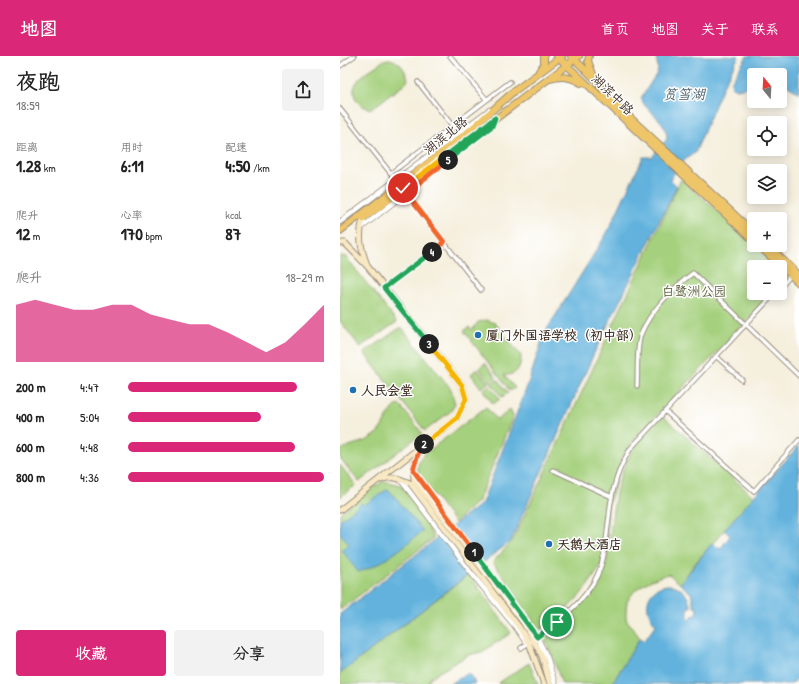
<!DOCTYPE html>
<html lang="zh">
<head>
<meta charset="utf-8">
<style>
  body { margin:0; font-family:"Patrick Hand","LXGW WenKai TC",sans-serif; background:#f2f2f2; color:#222; height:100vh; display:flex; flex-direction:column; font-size:15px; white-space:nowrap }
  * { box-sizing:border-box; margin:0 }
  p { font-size:13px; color:#767676 }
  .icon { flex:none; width:22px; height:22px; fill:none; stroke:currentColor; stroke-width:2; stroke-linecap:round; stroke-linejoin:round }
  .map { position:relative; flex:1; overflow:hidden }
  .details { display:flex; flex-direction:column; background:#fff; width:340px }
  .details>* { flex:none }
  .needle { width:26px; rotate:342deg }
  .tools { position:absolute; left:407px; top:12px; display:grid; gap:8px }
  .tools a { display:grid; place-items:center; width:40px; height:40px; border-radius:4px; background:#fff; box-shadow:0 2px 10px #0003; font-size:20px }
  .pin { position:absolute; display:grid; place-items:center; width:34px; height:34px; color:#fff; margin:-17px; border:2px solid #fff; border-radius:50%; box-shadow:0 1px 4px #0007 }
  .km { position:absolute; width:20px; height:20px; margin:-10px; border-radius:50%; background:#222; color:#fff; font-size:11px; line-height:20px; text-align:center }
  .round { display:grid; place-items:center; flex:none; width:42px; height:42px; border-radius:4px; background:#f2f2f2 }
  .head { display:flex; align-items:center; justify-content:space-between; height:68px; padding:0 16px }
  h1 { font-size:22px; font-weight:700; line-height:30px }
  .stats { display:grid; grid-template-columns:repeat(3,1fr); gap:6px; height:68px; padding:4px 16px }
  .stats div { display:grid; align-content:center }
  .stats b { font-size:17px; font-weight:700 }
  .stats small { font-size:11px; font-weight:400 }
  .stats p { font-size:11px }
  .chart { height:112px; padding:8px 16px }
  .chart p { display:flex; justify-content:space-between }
  .chart svg { width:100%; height:72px; margin-top:4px; fill:#db2777; opacity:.7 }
  .primary-button { display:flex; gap:8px; margin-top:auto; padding:8px 16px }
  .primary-button a { flex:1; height:46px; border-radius:4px; background:#db2777; color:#fff; font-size:16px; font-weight:700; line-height:46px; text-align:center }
  .primary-button a+a { background:#f2f2f2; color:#222 }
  ul { padding:0 16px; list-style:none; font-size:13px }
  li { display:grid; grid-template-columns:64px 48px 1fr; align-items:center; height:30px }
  li i { height:10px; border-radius:5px; background:#db2777 }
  header { display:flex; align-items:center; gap:24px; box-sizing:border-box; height:56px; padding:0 20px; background:#db2777; color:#fff }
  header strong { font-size:19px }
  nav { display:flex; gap:22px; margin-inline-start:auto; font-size:14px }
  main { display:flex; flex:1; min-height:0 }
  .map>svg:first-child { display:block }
  .green { fill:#a5d07d; stroke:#707d4e }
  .water { fill:#62b2dd; stroke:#4e6e7e }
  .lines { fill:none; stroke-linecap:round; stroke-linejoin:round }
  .minor-casing { stroke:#988c7e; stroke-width:5.5 }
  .tertiary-casing { stroke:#988c7e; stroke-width:6 }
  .secondary-casing { stroke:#988c7e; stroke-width:7 }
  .primary-casing { stroke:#988c7e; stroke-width:8 }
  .minor { stroke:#fff; stroke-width:3.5 }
  .tertiary { stroke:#fff; stroke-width:4.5 }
  .secondary { stroke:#f8e8c3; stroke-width:5 }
  .primary { stroke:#eec569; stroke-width:6 }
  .split-1-casing { stroke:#fff; stroke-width:8 }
  .split-2-casing { stroke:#fff; stroke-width:8 }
  .split-3-casing { stroke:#fff; stroke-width:8 }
  .split-4-casing { stroke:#fff; stroke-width:8 }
  .split-5-casing { stroke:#fff; stroke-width:8 }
  .split-6-casing { stroke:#fff; stroke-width:8 }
  .split-7-casing { stroke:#fff; stroke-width:8 }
  .split-1 { stroke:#22a559; stroke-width:5 }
  .split-2 { stroke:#f0652b; stroke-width:5 }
  .split-3 { stroke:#f5b400; stroke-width:5 }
  .split-4 { stroke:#22a559; stroke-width:5 }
  .split-5 { stroke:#f0652b; stroke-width:5 }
  .split-6 { stroke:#22a559; stroke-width:5 }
  .split-7 { stroke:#f5b400; stroke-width:5 }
  .poi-dot { fill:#1f6fb2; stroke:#fff; stroke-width:1.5 }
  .labels { text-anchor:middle; stroke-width:3; stroke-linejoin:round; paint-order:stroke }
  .street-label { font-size:13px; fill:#3b2a1e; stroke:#fff }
  .park-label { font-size:13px; fill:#5b5c3a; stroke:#fff }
  .poi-label { font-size:13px; font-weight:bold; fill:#3b2a1e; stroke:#fff; text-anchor:start }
  .water-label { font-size:14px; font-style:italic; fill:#4b606a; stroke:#fff }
</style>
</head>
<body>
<header>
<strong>地图</strong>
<nav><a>首页</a><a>地图</a><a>关于</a><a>联系</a></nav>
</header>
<main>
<section class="details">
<div class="head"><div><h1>夜跑</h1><p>18:59</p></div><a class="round"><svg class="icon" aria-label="share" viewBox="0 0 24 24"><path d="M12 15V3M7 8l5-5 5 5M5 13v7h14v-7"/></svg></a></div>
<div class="stats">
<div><p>距离</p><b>1.28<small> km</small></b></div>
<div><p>用时</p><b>6:11</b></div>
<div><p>配速</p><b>4:50<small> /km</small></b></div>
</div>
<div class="stats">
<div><p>爬升</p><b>12<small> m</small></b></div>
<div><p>心率</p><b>170<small> bpm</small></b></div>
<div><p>kcal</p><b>87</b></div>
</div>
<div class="chart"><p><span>爬升</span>18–29 m</p>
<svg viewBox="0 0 160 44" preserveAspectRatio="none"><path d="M0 44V9L10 6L20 9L30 12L40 12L50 9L60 9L70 15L80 18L90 21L100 21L110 26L120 32L130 38L140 32L150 21L160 9V44z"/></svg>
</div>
<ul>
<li><b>200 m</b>4:47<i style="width:86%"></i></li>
<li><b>400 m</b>5:04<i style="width:68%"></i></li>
<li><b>600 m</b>4:48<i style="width:85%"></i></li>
<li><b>800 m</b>4:36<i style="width:100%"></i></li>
</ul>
<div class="primary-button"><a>收藏</a><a>分享</a></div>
</section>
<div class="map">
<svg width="459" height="628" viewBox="0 0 459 628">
  <rect width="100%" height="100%" fill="#fff"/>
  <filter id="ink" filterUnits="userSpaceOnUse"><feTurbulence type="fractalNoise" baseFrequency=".025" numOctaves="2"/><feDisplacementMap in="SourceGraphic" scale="8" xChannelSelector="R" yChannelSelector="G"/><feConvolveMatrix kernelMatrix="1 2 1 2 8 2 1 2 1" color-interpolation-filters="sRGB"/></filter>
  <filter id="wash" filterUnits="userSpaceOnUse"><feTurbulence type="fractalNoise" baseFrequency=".012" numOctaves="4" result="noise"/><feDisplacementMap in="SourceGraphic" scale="16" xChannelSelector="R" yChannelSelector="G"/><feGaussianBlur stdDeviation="0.9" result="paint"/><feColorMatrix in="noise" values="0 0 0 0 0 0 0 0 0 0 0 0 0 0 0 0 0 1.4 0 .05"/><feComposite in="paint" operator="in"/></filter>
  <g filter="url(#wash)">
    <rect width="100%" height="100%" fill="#f5efdd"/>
    <path class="green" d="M49,3C60,5 65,13 68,23L66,27L31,53C24,51 19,49 16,43C6,25 32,14 44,4Z
      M341,123L414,187V189H417L451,219L440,231V211H414V237H434L296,381L281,402L273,436L268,450L267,486L261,510L243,536L223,557L200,574L153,506L173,484Z
      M0,200L6,201L57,266L20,291L0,265Z
      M147,264L155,267L181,300C181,312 176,320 164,319L175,332L170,335L124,275L129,271L132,274L138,266Z
      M61,271L111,333L115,348L111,355L85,375L24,297Z
      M145,307L156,321L149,326L139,312Z
      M137,313L148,327L141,332L131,318Z
      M157,323L168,337L162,341L151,327Z
      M149,329L160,343L153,348L143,334Z
      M59,348L82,377L19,426L0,402V395C10,387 24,388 34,380C45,371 47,355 59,348Z
      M146,351L157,364L170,354L173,360L138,445L115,467L78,418V408L82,400Z
      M323,360L414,441L357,505L340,528L329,518C314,522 294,530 287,546C286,551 286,558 286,563L300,582L272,628H222L212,599L203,580C225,563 247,548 261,523C268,508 269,488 271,472C274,441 279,412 298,386C305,377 315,368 323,360Z
      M0,409L16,429L0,441Z
      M44,425L61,429L93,470L89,474L94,482L0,554V457L32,432Z
      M129,518L171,577L142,596L128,599L91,621L87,628H0V618Z
      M189,607L198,628H158L160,626Z"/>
    <path class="water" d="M316,0H399L384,28L355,97C346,101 334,115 331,124L337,130L256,293L171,485L0,618V558L142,447L188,328L204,278L267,177L303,101H312L327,83C326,60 306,58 301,42L317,17L318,13Z
      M407,0H459V37L440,25V19H414V30L397,33L392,31L391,26Z
      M459,389V621L452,628H272L300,582L304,585L316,569C287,534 342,509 351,551H348V563L350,564L352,560L356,559L357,552L354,551L351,537L340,528L372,487L380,493L390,480L384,474Z
      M48,433L83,475C61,492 45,508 18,516L2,494L9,488L0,477V464L22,447L24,449Z
      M129,617L135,627L134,628H110Z"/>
  </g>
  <g filter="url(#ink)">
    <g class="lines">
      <g class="minor-casing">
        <path id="minor" d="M110,0L147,44
          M0,10L14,0
          M78,26L118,77
          M0,53L56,124
          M51,117L170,26
          M66,137L141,234
          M44,232L104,186
          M440,232L451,219
          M376,300L402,324
          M297,330C298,314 296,293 301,278C310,255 333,232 353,217L459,320
          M325,355L414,435L459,384
          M213,414L272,441
          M195,582C218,565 244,547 257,520C266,501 266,481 269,461C271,437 278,412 291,392L435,237
          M181,592L190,586"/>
      </g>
      <g class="tertiary-casing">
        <path id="tertiary" d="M0,166L149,54
          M21,172L152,70L154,64
          M73,414L197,581L207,601L215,628
          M60,423L132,518L174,569L185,585"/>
      </g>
      <g class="secondary-casing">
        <path id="secondary" d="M23,163C18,180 21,193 27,209
          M0,187H5L28,211L122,329L126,343L117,362L0,454
          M82,391C75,401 73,412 74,424L183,566L202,600L210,628
          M41,424C51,419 60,423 70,427L179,571L189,587L204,628"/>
      </g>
      <g class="primary-casing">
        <path id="primary" d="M217,0L414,185
          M231,0L256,24L269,42L414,177
          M249,0L248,5L254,21
          M199,15L204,8V0
          M210,23C222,19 231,21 241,27
          M23,163L239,0
          M0,175L129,75L173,36L222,0
          M418,189L459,227
          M427,189L459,219"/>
      </g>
      <use href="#minor" class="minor"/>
      <use href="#tertiary" class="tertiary"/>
      <use href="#secondary" class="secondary"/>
      <use href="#primary" class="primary"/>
    </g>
  </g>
  <g class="lines" filter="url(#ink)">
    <g class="split-1-casing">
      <path id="split-1" d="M134,496L197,581L217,566"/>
    </g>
    <g class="split-2-casing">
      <path id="split-2" d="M84,388L78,398L73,414L134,496"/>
    </g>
    <g class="split-3-casing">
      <path id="split-3" d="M84,388L117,362L126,343L122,329L89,288"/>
    </g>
    <g class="split-4-casing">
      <path id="split-4" d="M89,288L44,232L92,196"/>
    </g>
    <g class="split-5-casing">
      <path id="split-5" d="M92,196L104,186L66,137L108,104"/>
    </g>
    <g class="split-6-casing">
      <path id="split-6" d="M103,102L155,62L152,70L108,104"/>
    </g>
    <g class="split-7-casing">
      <path id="split-7" d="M63,132L103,102"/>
    </g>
    <use href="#split-1" class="split-1"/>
    <use href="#split-2" class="split-2"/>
    <use href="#split-3" class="split-3"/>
    <use href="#split-4" class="split-4"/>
    <use href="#split-5" class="split-5"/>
    <use href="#split-6" class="split-6"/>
    <use href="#split-7" class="split-7"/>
  </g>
  <g class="poi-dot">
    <circle cx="138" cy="279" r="4"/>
    <circle cx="13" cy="334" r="4"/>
    <circle cx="209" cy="488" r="4"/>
  </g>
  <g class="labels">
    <g class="street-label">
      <text transform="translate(273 38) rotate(44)" y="5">湖滨中路</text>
      <text transform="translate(105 79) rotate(-39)" y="5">湖滨北路</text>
    </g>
    <g class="park-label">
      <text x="354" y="240">白鹭洲公园</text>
    </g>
    <g class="poi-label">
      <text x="146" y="284">厦门外国语学校（初中部）</text>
      <text x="21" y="339">人民会堂</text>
      <text x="217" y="493">天鹅大酒店</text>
    </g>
    <g class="water-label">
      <text x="344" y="43">筼筜湖</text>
    </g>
  </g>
</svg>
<div class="tools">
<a><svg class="needle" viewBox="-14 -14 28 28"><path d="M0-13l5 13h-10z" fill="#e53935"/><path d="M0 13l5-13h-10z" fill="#767676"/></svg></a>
<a><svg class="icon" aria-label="locate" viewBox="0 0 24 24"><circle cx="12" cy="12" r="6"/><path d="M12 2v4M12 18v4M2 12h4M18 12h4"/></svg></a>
<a><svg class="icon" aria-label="layers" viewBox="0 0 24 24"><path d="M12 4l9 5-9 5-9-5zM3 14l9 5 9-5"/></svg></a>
<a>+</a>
<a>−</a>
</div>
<div class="pin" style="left:217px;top:566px;background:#1e9e55"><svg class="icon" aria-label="arrive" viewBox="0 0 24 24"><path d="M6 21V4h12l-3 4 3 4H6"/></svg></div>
<div class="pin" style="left:63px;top:132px;background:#d93025"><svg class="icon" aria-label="check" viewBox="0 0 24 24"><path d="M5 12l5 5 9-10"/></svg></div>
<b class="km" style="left:134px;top:496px">1</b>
<b class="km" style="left:84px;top:388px">2</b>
<b class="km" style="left:89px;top:288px">3</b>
<b class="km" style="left:92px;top:196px">4</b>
<b class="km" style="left:108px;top:104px">5</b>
</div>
</main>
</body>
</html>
